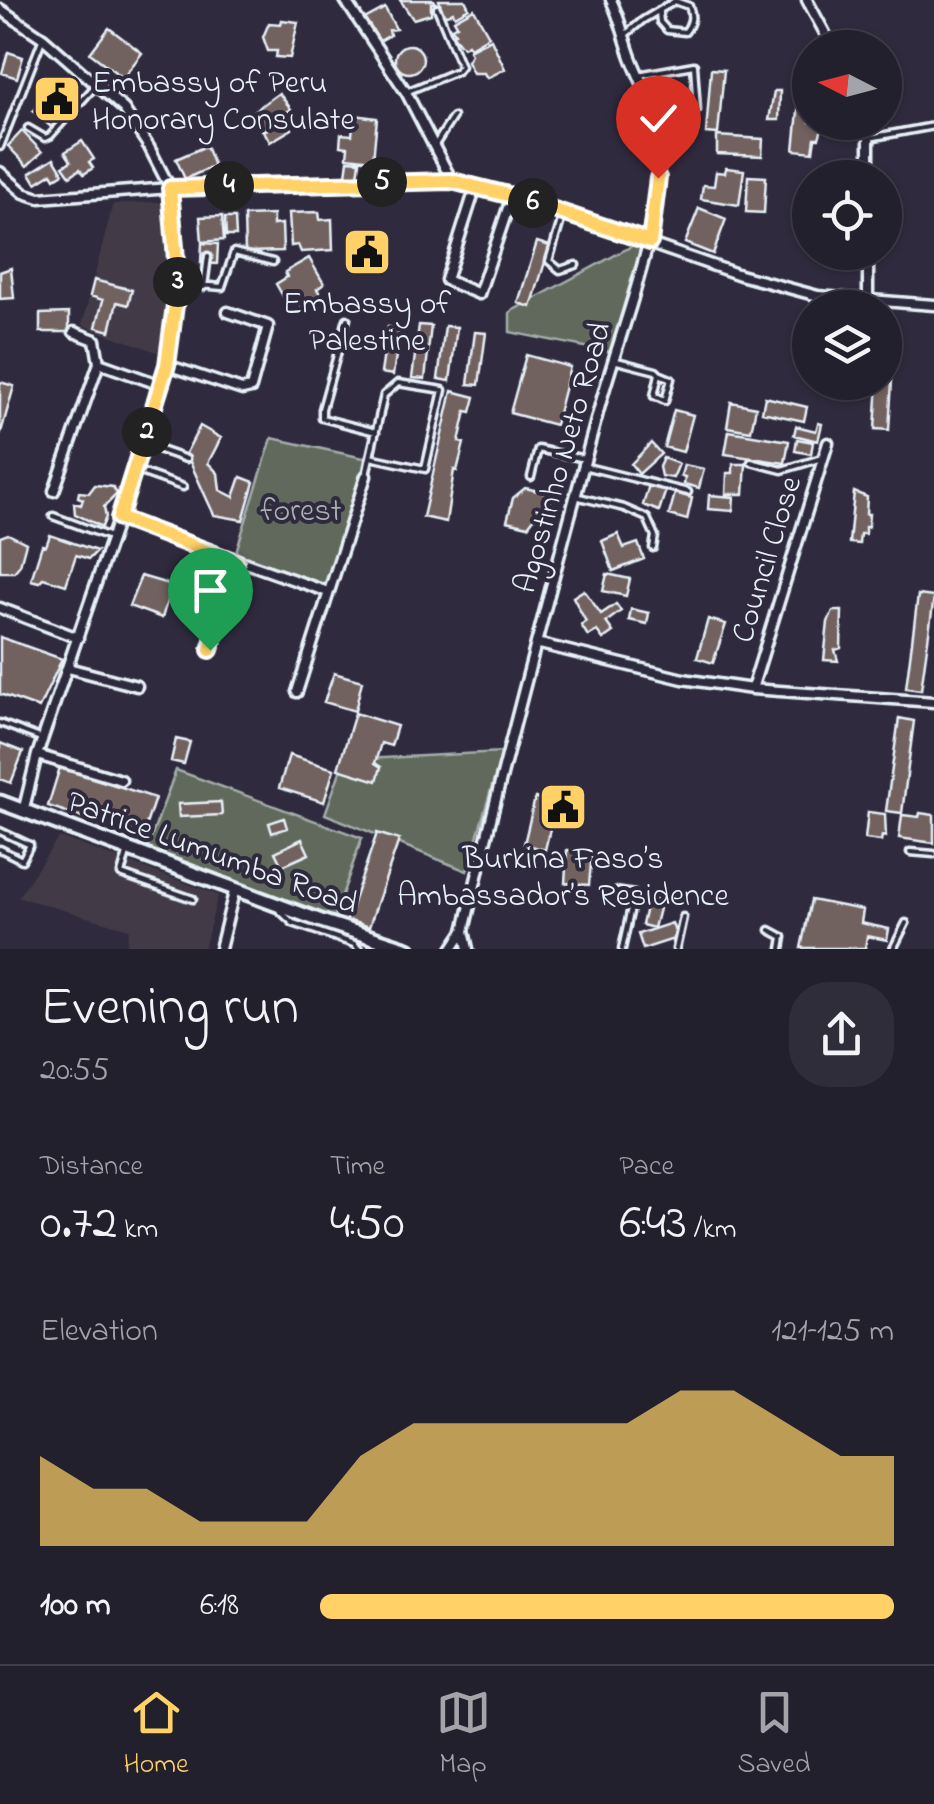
<!DOCTYPE html>
<html lang="en">
<head>
<meta charset="utf-8">
<style>
  body { margin:0; font-family:"Indie Flower",sans-serif; background:#2f2d3a; color:#f1f3f6; height:100vh; display:flex; flex-direction:column; font-size:38px; white-space:nowrap }
  * { box-sizing:border-box; margin:0 }
  p { font-size:32px; color:#a3a3aa }
  .icon { flex:none; width:55px; height:55px; fill:none; stroke:currentColor; stroke-width:2; stroke-linecap:round; stroke-linejoin:round }
  .map { position:relative; height:949px; overflow:hidden }
  .panel { display:flex; flex-direction:column; background:#23202e; flex:1 }
  .panel>* { flex:none }
  .needle { width:65px; rotate:276deg }
  .tools { position:absolute; left:792px; top:30px; display:grid; gap:20px }
  .tools a { display:grid; place-items:center; width:110px; height:110px; border-radius:50%; background:#23202e; box-shadow:0 2px 8px #0004,0 0 0 2px #403e4a; font-size:50px }
  .pin { position:absolute; display:grid; place-items:center; width:85px; height:85px; color:#fff; margin:-102px -42px; border-radius:50% 50% 50% 0; rotate:-45deg; box-shadow:0 0 10px #0007 }
  .pin .icon { rotate:45deg }
  .km { position:absolute; width:50px; height:50px; margin:-25px; border-radius:50%; background:#222; color:#fff; font-size:28px; line-height:50px; text-align:center }
  .round { display:grid; place-items:center; flex:none; width:105px; height:105px; border-radius:40px; background:#2f2d3a }
  .overview { display:flex; align-items:center; justify-content:space-between; height:170px; padding:0 40px }
  h1 { font-size:55px; font-weight:600; line-height:75px }
  .metrics { display:grid; grid-template-columns:repeat(3,1fr); gap:15px; height:170px; padding:10px 40px }
  .metrics div { display:grid; align-content:center }
  .metrics b { font-size:50px; font-weight:600 }
  .metrics small { font-size:28px; font-weight:400 }
  .metrics p { font-size:28px }
  .chart { height:280px; padding:20px 40px }
  .chart p { display:flex; justify-content:space-between }
  .chart svg { width:100%; height:180px; margin-top:10px; fill:#ffd166; opacity:.7 }
  ul { padding:0 40px; list-style:none; font-size:32px }
  li { display:grid; grid-template-columns:160px 120px 1fr; align-items:center; height:75px }
  li i { height:25px; border-radius:12px; background:#ffd166 }
  .menu { display:flex; justify-content:space-around; align-items:center; height:140px; border-top:2px solid #403e4a; background:#23202e; font-size:28px; color:#a3a3aa }
  .menu a { display:grid; justify-items:center; gap:5px }
  .menu .on { color:#ffd166 }
  .map>svg:first-child { display:block }
  .built { fill:#433b47 }
  .green { fill:#61695c; stroke:#a4adaa; stroke-width:2.5 }
  .building { fill:#72625f; stroke:#e8f1f8; stroke-width:2.5 }
  .lines { fill:none; stroke-linecap:round; stroke-linejoin:round }
  .lane-casing { stroke:#e8f1f8; stroke-width:11 }
  .street-casing { stroke:#e8f1f8; stroke-width:15 }
  .secondary-casing { stroke:#e8f1f8; stroke-width:19 }
  .lane { stroke:#2f2a3d; stroke-width:4 }
  .street { stroke:#2f2a3d; stroke-width:8 }
  .secondary { stroke:#2f2a3d; stroke-width:11 }
  .route-casing { stroke:#fff; stroke-width:20 }
  .route { stroke:#ffd166; stroke-width:12 }
  .labels { text-anchor:middle; stroke-width:8; stroke-linejoin:round; paint-order:stroke }
  .poi-label { font-size:32px; fill:#e8f1f8; stroke:#2f2a3d }
  .street-label { font-size:32px; fill:#e8f1f8; stroke:#2f2a3d }
  .park-label { font-size:32px; fill:#abb4b2; stroke:#2f2a3d }
</style>
</head>
<body>
<div class="map">
<svg width="934" height="949" viewBox="0 0 934 949">
  <rect width="100%" height="100%" fill="#2f2a3d"/>
  <filter id="ink" filterUnits="userSpaceOnUse"><feTurbulence type="fractalNoise" baseFrequency=".01" numOctaves="2"/><feDisplacementMap in="SourceGraphic" scale="20" xChannelSelector="R" yChannelSelector="G"/><feConvolveMatrix kernelMatrix="1 2 1 2 8 2 1 2 1" color-interpolation-filters="sRGB"/></filter>
  <g filter="url(#ink)">
    <path class="built" d="M158,202L165,206L169,261L163,354L82,325L113,204Z
      M59,837L218,895L204,949H126L129,929L18,897Z"/>
    <path class="green" d="M643,240L610,352L510,332V312Z
      M272,438L368,459L326,591L234,558Z
      M502,752L467,871L325,814L344,760Z
      M176,770L362,838L333,921L147,849Z"/>
    <path class="building" d="M400,0H434L436,3H431V14L413,19Z
      M439,0H465L469,8L455,16L453,12L447,15L443,14Z
      M385,8L396,29L389,30L390,35L378,42L376,37L371,40L361,21Z
      M474,9L489,36L470,47L468,44L463,47L452,34L455,33L452,28L457,25L454,20Z
      M282,20L298,22L290,58L276,57L277,51H268L263,37L269,23L281,24Z
      M109,28L142,53L123,78L90,53Z
      M491,39L505,69L487,78L484,73H473L467,61L471,54L469,50Z
      M395 59a14 14 0 1 1 28 0a14 14 0 1 1-28 0Z
      M8,52L23,57L17,78L2,73Z
      M711,69L724,70L718,134L706,133Z
      M774,91H780L779,120H769Z
      M279,93L291,109L263,131L250,114Z
      M43,100L60,117L51,127L33,111Z
      M799,101L810,102V122H824L819,138H815L813,152L794,150Z
      M354,115L377,118L373,160L347,157L348,147L340,146L341,134L352,135Z
      M286,118L292,129L270,142L264,131Z
      M22,131L42,152L27,166L8,146Z
      M717,136L763,139L762,156L717,154Z
      M82,141L94,159L89,162L93,168L84,174L80,169L70,176L63,166L71,161L65,152Z
      M206,146L214,166L185,179L176,159Z
      M54,158L63,173L55,178L52,173L36,183L30,173Z
      M348,160L360,161L358,177L346,175Z
      M726,168L744,170L739,205L701,199L703,185L714,186L716,172L725,173Z
      M748,176L766,177L764,213L746,212Z
      M699,208L726,219L713,254L685,243Z
      M319,212L320,220L332,219L333,250L301,252L298,245L291,246L289,213Z
      M273,215V225L282,224L283,251L245,252L244,216Z
      M222,216L224,240L202,242L200,217Z
      M225,218H235L236,236H226Z
      M537,242L550,246L531,307L518,303Z
      M202,243L218,244L217,264L201,263Z
      M309,258L324,284L317,289L321,295L292,312L276,284L287,277L285,272Z
      M11,268L14,298L0,299V272Z
      M94,280L132,290L128,305L117,302L110,331L96,327L103,300L90,296Z
      M69,313V332H40V314Z
      M419,325L431,326L425,379L412,378Z
      M445,326L457,327L450,381L438,379Z
      M388,327L400,329L393,375L381,373Z
      M475,332L486,333L479,385L468,384Z
      M526,355L570,367L555,425L510,413Z
      M892,381L889,430L875,429L878,382Z
      M0,382L14,386L0,436Z
      M452,391L475,397L471,412L466,411L459,442L464,443L457,471L454,470L446,522L423,517Z
      M765,397L807,407L804,421L762,412Z
      M731,402L756,407L751,431L727,427Z
      M674,410L693,415L683,452L664,447Z
      M818,423L822,424L818,441L794,435L796,426L816,431Z
      M200,426L221,438L208,463L218,473L220,490L234,497L241,477L254,482L243,520L214,515L186,453Z
      M729,431L789,441L785,463L725,454Z
      M797,439L813,442L811,454L795,451Z
      M651,443L661,454L639,474L631,464Z
      M663,458L679,464L673,478L661,476L659,467Z
      M733,464H746L744,494H726L727,473H733Z
      M684,465L704,469L699,488L684,484L685,477L681,476Z
      M95,485L113,487L117,494L104,507L106,517L102,527L75,514L74,503L81,505L83,499L78,497L79,492L89,493Z
      M649,485L666,490L659,511L643,505Z
      M525,488L552,494L545,519L535,517L528,526L507,521L513,498Z
      M854,492L867,497L866,514H869L868,527H865V534H860L859,544L849,543Z
      M675,493L692,498L687,520L669,515Z
      M709,495L734,497L733,511L708,509Z
      M8,534L26,543L20,565L14,572H0V537Z
      M618,534L624,548L638,543L644,559L613,571L602,541Z
      M50,535L97,551L89,559L76,555L66,585L43,578L39,582L31,580L42,545L46,546Z
      M607,574L630,579L626,596L603,591Z
      M141,576L172,585L162,618L129,606Z
      M584,590L601,614L616,604L621,611L606,622L613,632L603,639L597,631L588,636L581,625L586,622L573,597Z
      M918,595L934,597L921,690L906,688Z
      M631,609L649,613L647,624L629,620Z
      M833,611H842L841,648L835,650L838,661L824,660L828,622Z
      M708,619L726,624L713,663L697,658Z
      M0,637L62,659L39,708L0,694Z
      M334,673L362,681L355,711L324,702Z
      M355,713L397,726L391,746L381,743L375,763L381,767L377,781L338,769Z
      M899,718L914,721L902,813L886,811Z
      M176,739L190,742L184,764L171,761Z
      M0,743L23,752L11,783L0,779Z
      M289,755L334,769L324,802L279,788Z
      M60,767L155,798L142,837L48,806Z
      M535,798L556,803L545,850L524,844Z
      M221,802L222,815L179,817L178,804Z
      M868,812L885,814L886,837L882,836L881,841L865,839Z
      M920,813L934,815V843L899,838L902,815L919,817Z
      M284,818L287,828L272,833L269,823Z
      M377,833L399,840L369,927L347,920Z
      M302,839L309,854L282,866L275,852Z
      M567,850L592,852L589,885L565,883Z
      M648,898L661,901L654,928L642,925Z
      M811,900L863,910L861,923L889,929L887,940L867,936L865,948H801Z
      M672,923L677,938L643,949L638,934Z"/>
    <g class="lines">
      <g class="lane-casing">
        <path id="lane" d="M625,35L643,20L675,1L689,6C693,16 692,23 685,32L667,30L660,22L659,12
          M638,75L694,65L697,110
          M406,92L457,71L461,66L437,8
          M28,128L45,138L50,136L97,84
          M869,138L934,126
          M435,145L453,117
          M0,147L42,40
          M563,214L549,261L560,270L576,265
          M178,283L222,287L234,252L273,262
          M204,287L208,256
          M347,319L322,409V418L376,432
          M617,361L656,371L659,374L654,396L665,401L671,379L659,374
          M398,383L443,390L425,469L370,457L384,395Z
          M143,444L186,459
          M751,462L782,470L822,458
          M583,466L688,492
          M135,470L183,487
          M366,476L370,457
          M531,477L538,449L585,459
          M575,496L624,508L647,518L655,536L653,548
          M53,516L113,538
          M210,650L236,562
          M0,723L43,739
          M0,831L30,845L22,860L0,849
          M128,850L121,874L193,899
          M910,852L934,854
          M615,891L634,894L622,949
          M279,910L293,923L354,944L359,949
          M770,930L783,937L781,949
          M676,949L683,917
          M893,949L906,923"/>
      </g>
      <g class="street-casing">
        <path id="street" d="M345,0L406,92L452,181
          M807,0L833,48
          M0,9L43,38L124,109L149,147L170,188L178,283L167,365L135,470L37,755L23,812
          M866,122L869,138V178
          M0,172L24,193L39,198L170,188L452,181L512,196L740,275L818,296L934,305
          M476,186L446,280L479,294L512,196
          M868,297V252
          M99,363L161,385
          M167,365L242,390L251,388L268,326L228,312
          M54,491L99,363L95,340L74,332
          M119,518L328,592
          M0,608L78,638
          M536,643L683,679L752,689L934,702
          M68,668L137,686
          M752,689L828,443
          M297,692L366,476
          M37,755L121,780
          M464,931L468,949
          M220,949L235,888
          M452,949L464,931C505,756 552,582 599,409C623,319 665,230 658,135C656,106 641,84 631,57C624,38 620,18 611,0"/>
      </g>
      <g class="secondary-casing">
        <path id="secondary" d="M0,802L321,921L408,949"/>
      </g>
      <use href="#lane" class="lane"/>
      <use href="#street" class="street"/>
      <use href="#secondary" class="secondary"/>
    </g>
  </g>
  <g class="lines" filter="url(#ink)">
    <g class="route-casing">
      <path id="route" d="M210,650L236,562L119,518L167,365L178,283L170,188L452,181L512,196L650,242L658,178"/>
    </g>
    <use href="#route" class="route"/>
  </g>
  <defs>
    <g id="civic-square" transform="scale(2.5)"><rect x="-9" y="-9" width="18" height="18" rx="4" fill="#ffd166" stroke="#2f2a3d"/><path d="M-.6-6.5H3V-4.5H.6V-3L4-1V1h2V6H-6V1h2V-1L-.6-3ZM-1.2 2.5V6h2.4V2.5Z" fill="#111"/></g>
  </defs>
  <g fill-rule="evenodd">
    <use href="#civic-square" x="57" y="99"/>
    <use href="#civic-square" x="367" y="252"/>
    <use href="#civic-square" x="563" y="807"/>
  </g>
  <g class="labels">
    <g class="poi-label">
      <text x="92" y="92" text-anchor="start">Embassy of Peru<tspan x="92" dy="37">Honorary Consulate</tspan></text>
      <text x="367" y="313">Embassy of<tspan x="367" dy="37">Palestine</tspan></text>
      <text x="563" y="868">Burkina Faso’s<tspan x="563" dy="37">Ambassador’s Residence</tspan></text>
    </g>
    <g class="street-label">
      <text transform="translate(561 457) rotate(-74)" y="11">Agostinho Neto Road</text>
      <text transform="translate(765 559) rotate(-73)" y="11">Council Close</text>
      <text transform="translate(213 851) rotate(20)" y="11">Patrice Lumumba Road</text>
    </g>
    <g class="park-label">
      <text x="301" y="520">forest</text>
    </g>
  </g>
</svg>
<div class="tools">
<a><svg class="needle" viewBox="-14 -14 28 28"><path d="M0-13l5 13h-10z" fill="#e53935"/><path d="M0 13l5-13h-10z" fill="#a3a3aa"/></svg></a>
<a><svg class="icon" aria-label="locate" viewBox="0 0 24 24"><circle cx="12" cy="12" r="6"/><path d="M12 2v4M12 18v4M2 12h4M18 12h4"/></svg></a>
<a><svg class="icon" aria-label="layers" viewBox="0 0 24 24"><path d="M12 4l9 5-9 5-9-5zM3 14l9 5 9-5"/></svg></a>
</div>
<div class="pin" style="left:210px;top:650px;background:#1e9e55"><svg class="icon" aria-label="arrive" viewBox="0 0 24 24"><path d="M6 21V4h12l-3 4 3 4H6"/></svg></div>
<div class="pin" style="left:658px;top:178px;background:#d93025"><svg class="icon" aria-label="check" viewBox="0 0 24 24"><path d="M5 12l5 5 9-10"/></svg></div>
<b class="km" style="left:147px;top:432px">2</b>
<b class="km" style="left:178px;top:282px">3</b>
<b class="km" style="left:229px;top:186px">4</b>
<b class="km" style="left:382px;top:182px">5</b>
<b class="km" style="left:533px;top:203px">6</b>
</div>
<section class="panel">
<div class="overview"><div><h1>Evening run</h1><p>20:55</p></div><a class="round"><svg class="icon" aria-label="share" viewBox="0 0 24 24"><path d="M12 15V3M7 8l5-5 5 5M5 13v7h14v-7"/></svg></a></div>
<div class="metrics">
<div><p>Distance</p><b>0.72<small> km</small></b></div>
<div><p>Time</p><b>4:50</b></div>
<div><p>Pace</p><b>6:43<small> /km</small></b></div>
</div>
<div class="chart"><p><span>Elevation</span>121–125 m</p>
<svg viewBox="0 0 160 44" preserveAspectRatio="none"><path d="M0 44V22L10 30L20 30L30 38L40 38L50 38L60 22L70 14L80 14L90 14L100 14L110 14L120 6L130 6L140 14L150 22L160 22V44z"/></svg>
</div>
<ul>
<li><b>100 m</b>6:18<i style="width:100%"></i></li>
</ul>
</section>
<nav class="menu">
<a class="on"><svg class="icon" aria-label="home" viewBox="0 0 24 24"><path d="M3 11l9-7 9 7M6 9v11h12V9"/></svg>Home</a>
<a><svg class="icon" aria-label="map" viewBox="0 0 24 24"><path d="M3 6l6-2 6 2 6-2v14l-6 2-6-2-6 2zM9 4v14M15 6v14"/></svg>Map</a>
<a><svg class="icon" aria-label="saved" viewBox="0 0 24 24"><path d="M7 4h10v16l-5-4-5 4z"/></svg>Saved</a>
</nav>
</body>
</html>
